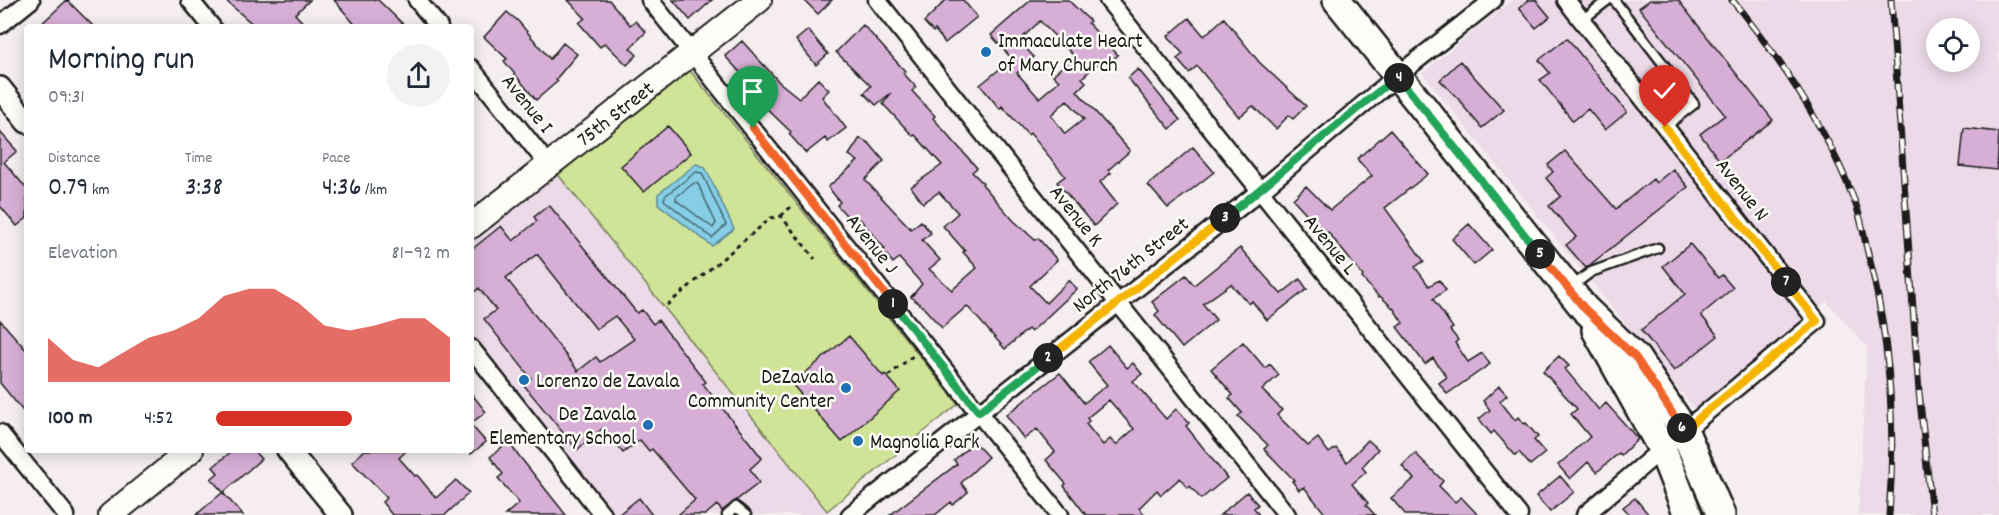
<!DOCTYPE html>
<html lang="en">
<head>
<meta charset="utf-8">
<style>
  body { margin:0; font-family:Dekko,sans-serif; background:#f2f2f3; color:#1f2937; height:100vh; display:flex; flex-direction:column; font-size:22px; white-space:nowrap }
  * { box-sizing:border-box; margin:0 }
  p { font-size:20px; color:#747a83 }
  .icon { flex:none; width:33px; height:33px; fill:none; stroke:currentColor; stroke-width:2; stroke-linecap:round; stroke-linejoin:round }
  .map { position:relative; flex:1; overflow:hidden }
  .panel { position:absolute; left:24px; top:24px; width:450px; height:429px; display:flex; flex-direction:column; background:#fff; border-radius:6px; box-shadow:0 3px 15px #0003 }
  .panel>* { flex:none }
  .buttons { position:absolute; left:1926px; top:18px; display:grid; gap:12px }
  .buttons a { display:grid; place-items:center; width:54px; height:54px; border-radius:50%; background:#fff; box-shadow:0 3px 15px #0003; font-size:30px }
  .pin { position:absolute; display:grid; place-items:center; width:51px; height:51px; color:#fff; margin:-62px -26px; border-radius:50% 50% 50% 0; rotate:-45deg; box-shadow:0 0 6px #0007 }
  .pin .icon { rotate:45deg }
  .km { position:absolute; width:30px; height:30px; margin:-15px; border-radius:50%; background:#222; color:#fff; font-size:16px; line-height:30px; text-align:center }
  .round { display:grid; place-items:center; flex:none; width:63px; height:63px; border-radius:32px; background:#f2f2f3 }
  .summary { display:flex; align-items:center; justify-content:space-between; height:102px; padding:0 24px }
  h1 { font-size:33px; font-weight:600; line-height:45px }
  .figures { display:grid; grid-template-columns:repeat(3,1fr); gap:9px; height:102px; padding:6px 24px }
  .figures div { display:grid; align-content:center }
  .figures b { font-size:26px; font-weight:600 }
  .figures small { font-size:16px; font-weight:400 }
  .figures p { font-size:16px }
  .chart { height:168px; padding:12px 24px }
  .chart p { display:flex; justify-content:space-between }
  .chart svg { width:100%; height:108px; margin-top:6px; fill:#d93025; opacity:.7 }
  ul { padding:0 24px; list-style:none; font-size:20px }
  li { display:grid; grid-template-columns:96px 72px 1fr; align-items:center; height:45px }
  li i { height:15px; border-radius:8px; background:#d93025 }
  .map>svg:first-child { display:block }
  .built { fill:#ecdae8; fill-rule:evenodd }
  .green { fill:#d0e498; stroke:#76805a; stroke-width:1.5 }
  .water { fill:#85cee6; stroke:#5b8795; stroke-width:1.5 }
  .lines { fill:none; stroke-linecap:round; stroke-linejoin:round }
  .shore { stroke:#46636d; stroke-width:1.5 }
  .building { fill:#d7afd6; stroke:#1c1c1c; stroke-width:1.5; fill-rule:evenodd }
  .service-casing { stroke:#1c1c1c; stroke-width:13 }
  .minor-casing { stroke:#1c1c1c; stroke-width:21 }
  .tertiary-casing { stroke:#1c1c1c; stroke-width:26 }
  .secondary-casing { stroke:#1c1c1c; stroke-width:28 }
  .primary-casing { stroke:#1c1c1c; stroke-width:32 }
  .path { stroke:#1c1c1c; stroke-width:3; stroke-dasharray:4.5 4.5; stroke-linecap:butt }
  .service { stroke:#fdfcf7; stroke-width:8 }
  .minor { stroke:#fdfcf7; stroke-width:16 }
  .tertiary { stroke:#fdfcf7; stroke-width:21 }
  .secondary { stroke:#fdfcf7; stroke-width:24 }
  .primary { stroke:#fdfcf7; stroke-width:27 }
  .rail-casing { stroke:#1c1c1c; stroke-width:7 }
  .rail { stroke:#fdfcf7; stroke-width:4.5; stroke-dasharray:14; stroke-linecap:butt }
  .split-1-casing { stroke:#fff; stroke-width:12 }
  .split-2-casing { stroke:#fff; stroke-width:12 }
  .split-3-casing { stroke:#fff; stroke-width:12 }
  .split-4-casing { stroke:#fff; stroke-width:12 }
  .split-5-casing { stroke:#fff; stroke-width:12 }
  .split-6-casing { stroke:#fff; stroke-width:12 }
  .split-7-casing { stroke:#fff; stroke-width:12 }
  .split-8-casing { stroke:#fff; stroke-width:12 }
  .split-1 { stroke:#f0652b; stroke-width:8 }
  .split-2 { stroke:#22a559; stroke-width:8 }
  .split-3 { stroke:#f5b400; stroke-width:8 }
  .split-4 { stroke:#22a559; stroke-width:8 }
  .split-5 { stroke:#22a559; stroke-width:8 }
  .split-6 { stroke:#f0652b; stroke-width:8 }
  .split-7 { stroke:#f5b400; stroke-width:8 }
  .split-8 { stroke:#f5b400; stroke-width:8 }
  .poi-dot { fill:#1f6fb2; stroke:#fdfcf7; stroke-width:2 }
  .labels { text-anchor:middle; stroke-width:5; stroke-linejoin:round; paint-order:stroke }
  .poi-label { font-size:21px; fill:#1c1c1c; stroke:#fdfcf7; text-anchor:start }
  .street-label { font-size:21px; fill:#1c1c1c; stroke:#fdfcf7 }
</style>
</head>
<body>
<div class="map">
<svg width="1999" height="515" viewBox="0 0 1999 515">
  <rect width="100%" height="100%" fill="#f5edf0"/>
  <filter id="ink" filterUnits="userSpaceOnUse"><feTurbulence type="fractalNoise" baseFrequency=".0167" numOctaves="2"/><feDisplacementMap in="SourceGraphic" scale="12" xChannelSelector="R" yChannelSelector="G"/><feConvolveMatrix kernelMatrix="1 2 1 2 8 2 1 2 1" color-interpolation-filters="sRGB"/></filter>
  <g filter="url(#ink)">
    <path class="built" d="M1512,0H1999V515H1858L1867,347L1826,301L1697,412L1422,73ZM1936,28H1970V62H1936Z
      M556,172L827,511L821,515H609L471,338V240Z"/>
    <path class="green" d="M688,68L958,404L827,511L556,172Z"/>
    <path class="water" d="M696,164L705,167L734,229L712,246L658,204V194Z"/>
    <g class="lines">
      <path class="shore" d="M696,172L702,173L726,225L712,238L664,200L665,196Z
        M694,183L698,184L716,223L713,228L676,200V197Z"/>
    </g>
    <path class="building" d="M67,0L94,27H38Z
      M225,0H310L295,14L307,27H256Z
      M334,0H378L406,27H357Z
      M568,0H609L630,25L635,21L646,32L630,48L637,55L627,65L605,43L600,47L579,23L585,18Z
      M673,0H712L690,20Z
      M804,0H832L818,14Z
      M946,0H963L977,17L945,43L935,30L933,32L924,22Z
      M1031,0H1068L1090,21L1088,23L1118,55L1104,68L1099,62L1082,78L1086,82L1077,91L1130,151L1108,170L1111,173L1100,182L1117,204L1094,226L1057,182L1065,176L1030,133L1028,135L1002,106L1000,109L980,85L1012,59L991,35ZM1040,21L1074,56L1053,75L1059,81L1039,98L1017,73L1034,57L1019,41ZM1067,100L1084,119L1065,134L1051,115Z
      M1529,0H1536L1550,17L1536,28L1519,8Z
      M1650,0H1678L1773,120L1720,161L1700,134L1725,115L1639,8Z
      M507,12L518,21L550,59L563,43L577,54L556,79L558,81L536,100L504,61L507,59L484,37Z
      M1189,18L1204,36L1224,18L1259,62L1306,106L1293,119L1289,115L1276,129L1253,106L1239,117L1197,66L1189,73L1177,59L1183,54L1168,36Z
      M863,25L905,71L903,73L916,87L912,91L935,116L933,118L977,168L972,172L983,183L982,184L1013,220L1035,240L1038,238L1057,260L1030,286L1046,303L1069,280L1077,289L1031,332L1028,329L1005,349L967,306L942,328L922,306L911,297L922,284L899,258L893,263L883,251L885,249L860,219L854,224L837,205L840,202L828,187L858,161L849,155L860,138L870,144L884,161L865,180L911,229L921,221L931,233L922,240L940,260L929,269L952,290L977,268L963,252L965,251L943,226L958,213L939,192L923,203L911,187L942,165L915,135L913,136L883,104L891,93L876,105L864,93L871,86L836,52Z
      M808,30L828,54L816,65L796,40Z
      M1567,38L1627,112L1605,130L1588,109L1573,121L1540,80L1550,73L1539,60Z
      M742,41L779,82L799,98L818,79L829,90L822,97L846,128L828,142L825,138L806,153L789,134L791,132L760,102L764,98L725,56Z
      M1460,61L1504,110L1482,128L1464,107L1465,106L1440,80Z
      M1138,69L1180,120L1170,129L1128,78Z
      M668,126L691,153L644,192L621,166Z
      M1964,128L1999,132L1997,170L1960,166Z
      M1390,130L1428,174L1385,208L1424,261L1415,267L1429,286L1439,280L1446,290L1433,299L1453,328L1450,330L1458,340L1455,343L1468,362L1482,353L1490,364L1447,394L1439,383L1447,377L1433,358L1425,364L1397,327L1403,323L1394,309L1380,296L1379,297L1362,278L1363,276L1328,232L1325,234L1293,199L1306,186L1330,210L1372,176L1357,159Z
      M0,132L17,151L4,162L27,189V218L17,226L0,206Z
      M1193,147L1214,172L1168,208L1148,185Z
      M1565,151L1616,209L1653,179L1656,183L1673,169L1688,187L1586,268L1566,245L1576,237L1549,206L1561,196L1546,178L1553,172L1548,165Z
      M549,205L637,313L642,310L653,324L658,320L706,382L703,384L762,458L750,469L759,483L722,511L717,505L705,515H678L695,500L652,449L649,451L640,440L623,453L603,428L577,450L523,384L531,378L484,319L496,310L479,288L471,295V250L501,226L513,241L537,221L534,217ZM537,254L596,329L615,316L634,339L600,362L596,357L578,371L506,278Z
      M1469,224L1492,250L1474,265L1452,239Z
      M1690,244L1718,278L1722,275L1733,288L1701,315L1718,336L1674,371L1641,330L1685,294L1663,266Z
      M1240,248L1281,294L1300,279L1307,289L1267,320L1252,301L1249,304L1231,284L1203,304L1216,320L1182,348L1155,315L1159,311L1152,302L1186,275L1194,285Z
      M0,320L27,351V416L0,383Z
      M849,336L883,376L885,374L900,391L842,442L792,384Z
      M1243,342L1265,368L1270,364L1279,375L1262,390L1282,410L1277,415L1308,446L1318,438L1329,453L1336,448L1347,462L1368,440L1378,449L1362,467L1366,472L1352,484L1368,503L1366,505L1375,515H1326L1304,487L1299,490L1292,481L1294,480L1264,449L1268,445L1238,416L1242,413L1229,398L1233,395L1211,369Z
      M1108,345L1127,368L1133,363L1142,374L1133,381L1166,419L1176,409L1189,423L1186,426L1227,478L1201,499L1190,486L1188,488L1180,478L1161,495L1157,490L1139,508L1145,515H1086L1064,486L1066,484L1046,460L1055,452L1037,429L1024,439L1006,415L1060,373L1084,403L1107,385L1088,362ZM1109,400L1134,429L1116,445L1110,439L1103,445L1086,424L1089,421L1087,418Z
      M1559,356L1569,366L1565,369L1599,410L1606,403L1638,439L1621,455L1619,453L1597,472L1588,462L1570,479L1558,465L1590,437L1571,414L1577,409L1543,371Z
      M1499,386L1507,395L1500,401L1515,420L1518,417L1524,424L1526,423L1538,437L1534,440L1545,453L1530,465L1519,452L1515,455L1494,431L1491,434L1479,419L1490,410L1483,401Z
      M471,393L486,412L471,423Z
      M471,425L486,442L471,454Z
      M508,442L520,457L566,515H505L519,503L498,478L503,474L490,457Z
      M974,442L988,457L961,483L968,492L953,505L951,502L935,515H890L957,464L954,460Z
      M233,450H253L261,459L223,493L243,515H196L223,492L211,479L218,473L213,467Z
      M365,450H407L399,458L415,476L417,475L436,498L456,480L469,493L445,515H392L382,502L387,498L352,462Z
      M1415,453L1443,481L1439,486L1455,502L1461,497L1478,515H1406L1391,498L1414,479L1402,466Z
      M1560,476L1574,492L1550,512L1536,496Z
      M1247,492L1258,505L1254,508L1259,515H1220Z
      M639,498L652,515H618Z
      M1635,498L1649,515H1630L1623,507Z"/>
    <g class="lines">
      <g class="service-casing">
        <path id="service" d="M1614,0L1694,104L1665,127
          M1582,20L1608,0
          M1571,287L1591,272L1658,248
          M727,515L736,507L746,515"/>
      </g>
      <g class="minor-casing">
        <path id="minor" d="M190,0L212,27
          M417,0L439,27
          M650,0L1060,515
          M877,0L1287,515
          M1108,0L1519,515
          M1566,0L1817,321L1662,449L1585,515
          M0,25L31,0
          M471,68L549,166
          M471,348L603,515
          M0,433L66,515
          M850,515L1260,191L1397,76L1493,0"/>
      </g>
      <g class="tertiary-casing">
        <path id="tertiary" d="M0,88L27,122
          M288,450L341,515"/>
      </g>
      <g class="secondary-casing">
        <g id="secondary">
          <path id="s1" d="M471,226L759,0"/>
          <path d="M111,515L191,450"/>
        </g>
      </g>
      <g class="primary-casing">
        <path id="primary" d="M1337,0L1584,308L1636,358L1684,430L1721,515
          M1596,330L1662,449L1688,515"/>
      </g>
      <path class="path" d="M781,216L793,205
        M667,305L771,218L781,216L815,259
        M888,376L914,355"/>
      <use href="#service" class="service"/>
      <use href="#minor" class="minor"/>
      <use href="#tertiary" class="tertiary"/>
      <use href="#secondary" class="secondary"/>
      <use href="#primary" class="primary"/>
      <g class="rail-casing">
        <path id="rail" d="M1732,0C1783,62 1828,130 1856,205C1861,219 1864,235 1867,249C1890,336 1896,426 1889,515
          M1891,0L1919,392L1932,515"/>
      </g>
      <use href="#rail" class="rail"/>
    </g>
  </g>
  <g class="lines" filter="url(#ink)">
    <g class="split-1-casing">
      <path id="split-1" d="M753,128L893,304"/>
    </g>
    <g class="split-2-casing">
      <path id="split-2" d="M893,304L979,412L1048,358"/>
    </g>
    <g class="split-3-casing">
      <path id="split-3" d="M1048,358L1225,218"/>
    </g>
    <g class="split-4-casing">
      <path id="split-4" d="M1225,218L1397,76L1399,78"/>
    </g>
    <g class="split-5-casing">
      <path id="split-5" d="M1399,78L1540,254"/>
    </g>
    <g class="split-6-casing">
      <path id="split-6" d="M1540,254L1584,308L1636,358L1682,428"/>
    </g>
    <g class="split-7-casing">
      <path id="split-7" d="M1682,428L1684,430L1817,321L1786,282"/>
    </g>
    <g class="split-8-casing">
      <path id="split-8" d="M1665,127L1786,282"/>
    </g>
    <use href="#split-1" class="split-1"/>
    <use href="#split-2" class="split-2"/>
    <use href="#split-3" class="split-3"/>
    <use href="#split-4" class="split-4"/>
    <use href="#split-5" class="split-5"/>
    <use href="#split-6" class="split-6"/>
    <use href="#split-7" class="split-7"/>
    <use href="#split-8" class="split-8"/>
  </g>
  <g class="poi-dot">
    <circle cx="986" cy="52" r="6"/>
    <circle cx="524" cy="380" r="6"/>
    <circle cx="846" cy="388" r="6"/>
    <circle cx="648" cy="425" r="6"/>
    <circle cx="858" cy="441" r="6"/>
  </g>
  <g class="labels">
    <g class="poi-label">
      <text x="998" y="47">Immaculate Heart<tspan x="998" dy="24">of Mary Church</tspan></text>
      <text x="834" y="383" text-anchor="end">DeZavala<tspan x="834" dy="24">Community Center</tspan></text>
      <text x="536" y="387">Lorenzo de Zavala</text>
      <text x="636" y="420" text-anchor="end">De Zavala<tspan x="636" dy="24">Elementary School</tspan></text>
      <text x="870" y="448">Magnolia Park</text>
    </g>
    <g class="street-label">
      <text transform="translate(528 103) rotate(51)" y="7">Avenue I</text>
      <text dy="7" stroke="none"><textPath href="#s1" startOffset="183">75th Street</textPath></text>
      <text transform="translate(1743 189) rotate(52)" y="7">Avenue N</text>
      <text transform="translate(1077 215) rotate(51)" y="7">Avenue K</text>
      <text transform="translate(873 243) rotate(51)" y="7">Avenue J</text>
      <text transform="translate(1331 244) rotate(51)" y="7">Avenue L</text>
      <text transform="translate(1130 264) rotate(-38)" y="7">North 76th Street</text>
    </g>
  </g>
</svg>
<div class="buttons">
<a><svg class="icon" aria-label="locate" viewBox="0 0 24 24"><circle cx="12" cy="12" r="6"/><path d="M12 2v4M12 18v4M2 12h4M18 12h4"/></svg></a>
</div>
<div class="pin" style="left:753px;top:128px;background:#1e9e55"><svg class="icon" aria-label="arrive" viewBox="0 0 24 24"><path d="M6 21V4h12l-3 4 3 4H6"/></svg></div>
<div class="pin" style="left:1665px;top:127px;background:#d93025"><svg class="icon" aria-label="check" viewBox="0 0 24 24"><path d="M5 12l5 5 9-10"/></svg></div>
<b class="km" style="left:893px;top:304px">1</b>
<b class="km" style="left:1048px;top:358px">2</b>
<b class="km" style="left:1225px;top:218px">3</b>
<b class="km" style="left:1399px;top:78px">4</b>
<b class="km" style="left:1540px;top:254px">5</b>
<b class="km" style="left:1682px;top:428px">6</b>
<b class="km" style="left:1786px;top:282px">7</b>
<section class="panel">
<div class="summary"><div><h1>Morning run</h1><p>09:31</p></div><a class="round"><svg class="icon" aria-label="share" viewBox="0 0 24 24"><path d="M12 15V3M7 8l5-5 5 5M5 13v7h14v-7"/></svg></a></div>
<div class="figures">
<div><p>Distance</p><b>0.79<small> km</small></b></div>
<div><p>Time</p><b>3:38</b></div>
<div><p>Pace</p><b>4:36<small> /km</small></b></div>
</div>
<div class="chart"><p><span>Elevation</span>81–92 m</p>
<svg viewBox="0 0 160 44" preserveAspectRatio="none"><path d="M0 44V26L10 35L20 38L30 32L40 26L50 23L60 18L70 9L80 6L90 6L100 12L110 21L120 23L130 21L140 18L150 18L160 26V44z"/></svg>
</div>
<ul>
<li><b>100 m</b>4:52<i style="width:58%"></i></li>
</ul>
</section>
</div>
</body>
</html>
